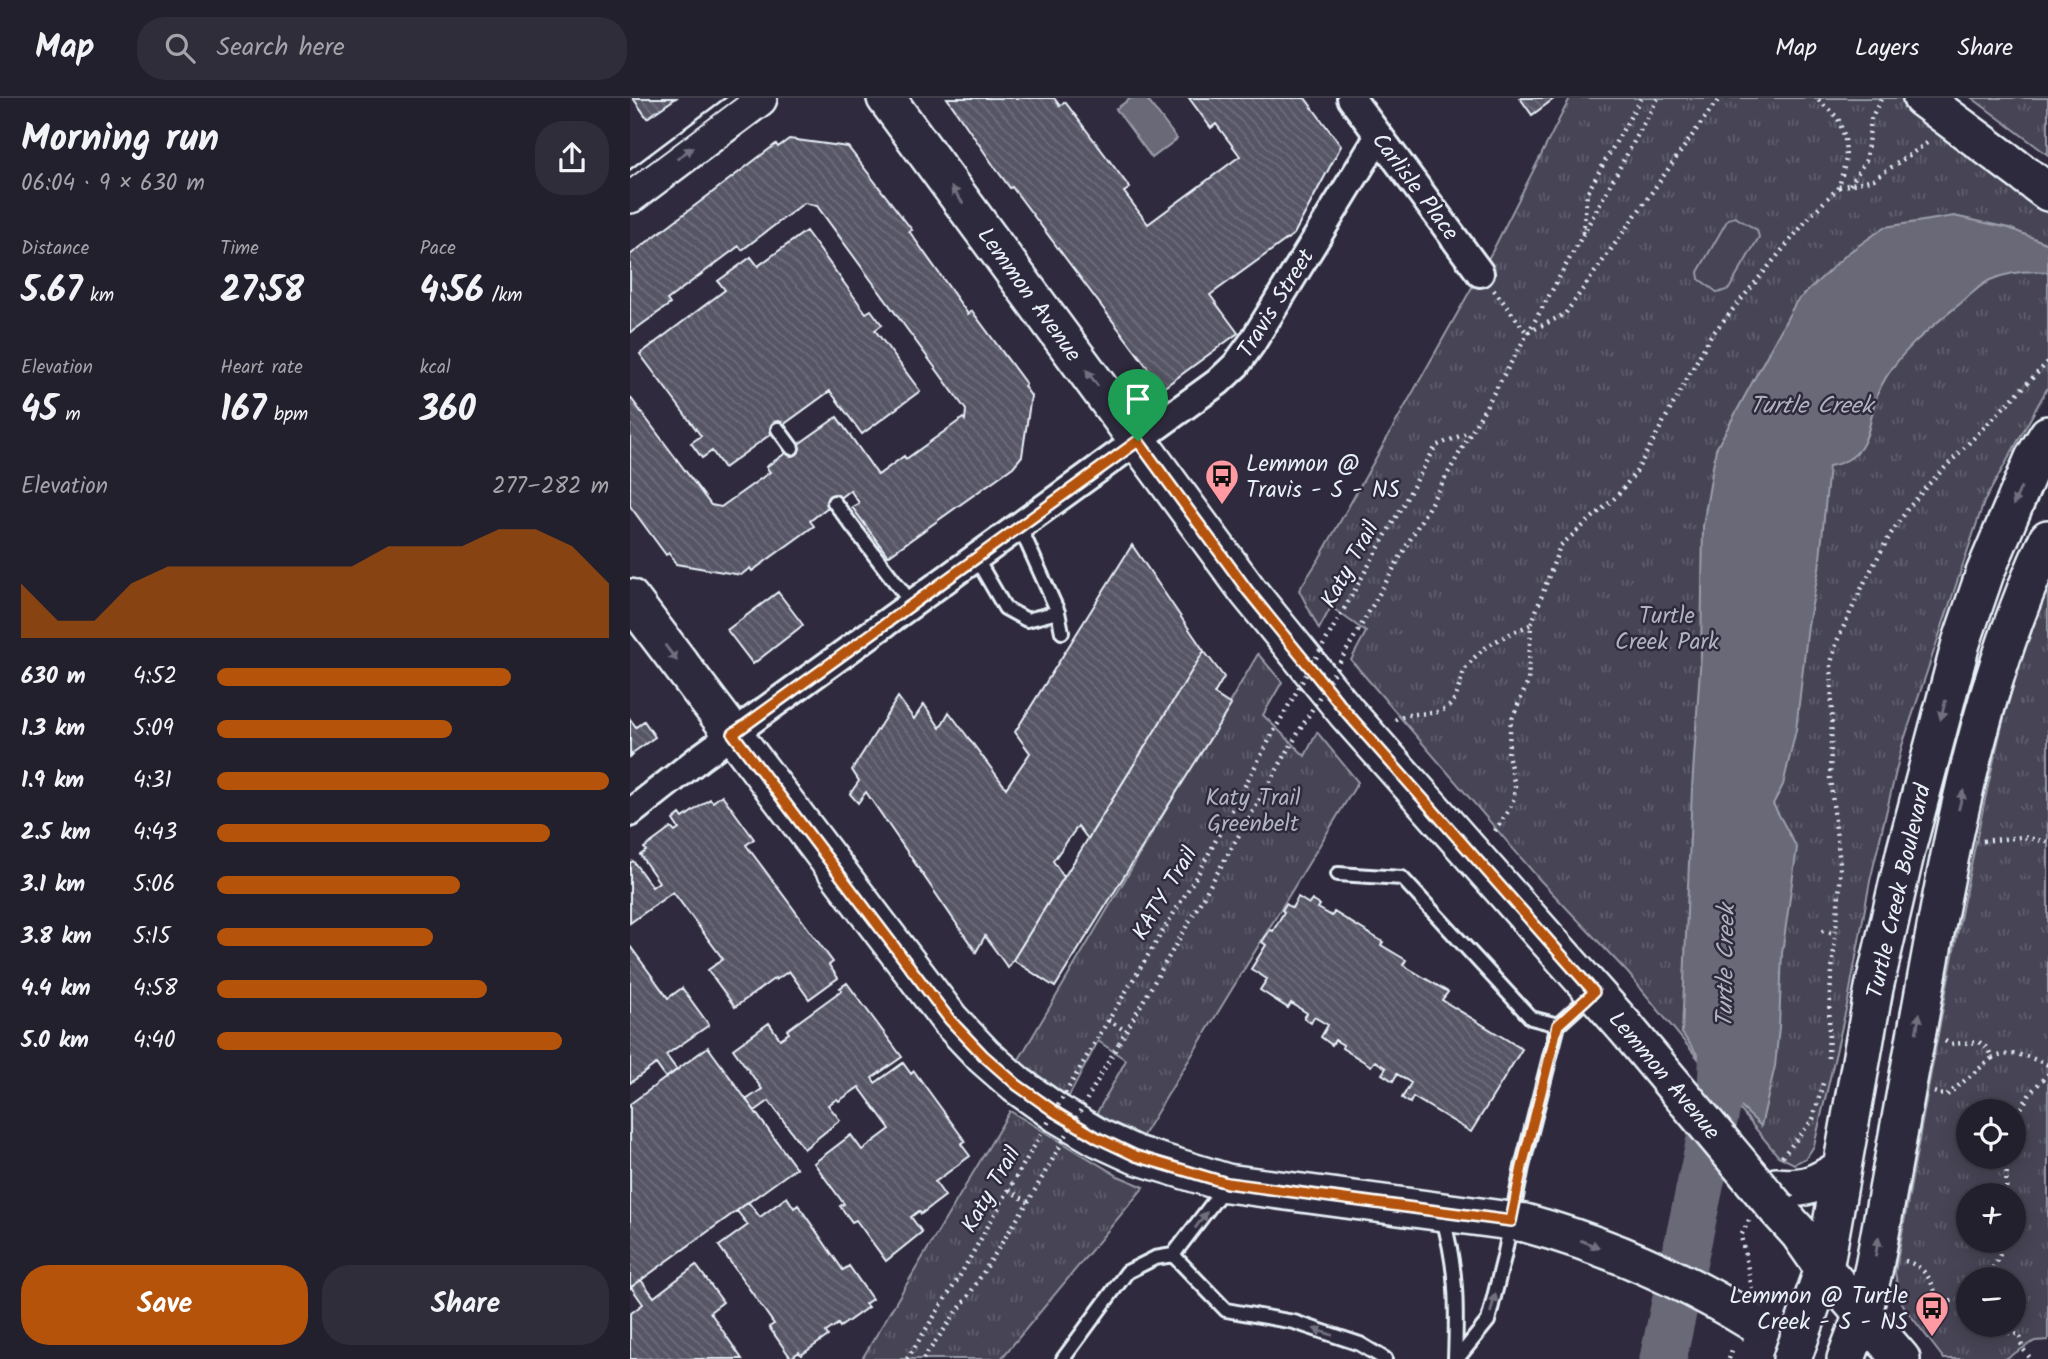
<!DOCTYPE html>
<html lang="en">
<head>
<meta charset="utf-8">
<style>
  body { margin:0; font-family:Kalam,sans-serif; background:#2f2d3a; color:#f1f3f6; height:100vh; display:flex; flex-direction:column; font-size:26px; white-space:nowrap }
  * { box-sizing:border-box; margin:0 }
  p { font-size:23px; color:#a3a3aa }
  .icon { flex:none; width:38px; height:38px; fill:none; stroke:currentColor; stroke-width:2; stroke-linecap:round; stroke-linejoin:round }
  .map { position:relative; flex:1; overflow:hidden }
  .drawer { display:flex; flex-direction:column; background:#23202e; width:630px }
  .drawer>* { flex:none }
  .tools { position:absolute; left:1326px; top:1001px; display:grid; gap:14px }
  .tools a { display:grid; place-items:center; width:70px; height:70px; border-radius:50%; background:#23202e; box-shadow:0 4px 18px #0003,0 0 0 2px #403e4a; font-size:35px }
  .pin { position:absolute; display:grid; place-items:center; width:60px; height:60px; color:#fff; margin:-72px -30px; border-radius:50% 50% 50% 0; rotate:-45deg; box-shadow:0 0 7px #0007 }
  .pin .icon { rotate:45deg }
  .round { display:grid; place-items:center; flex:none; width:74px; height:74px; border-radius:28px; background:#2f2d3a }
  .summary { display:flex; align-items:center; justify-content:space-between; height:119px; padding:0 21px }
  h1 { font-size:38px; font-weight:700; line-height:52px }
  .metrics { display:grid; grid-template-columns:repeat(3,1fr); gap:10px; height:119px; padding:7px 21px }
  .metrics div { display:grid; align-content:center }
  .metrics b { font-size:35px; font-weight:700 }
  .metrics small { font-size:19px; font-weight:400 }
  .metrics p { font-size:19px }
  .chart { height:196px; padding:14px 21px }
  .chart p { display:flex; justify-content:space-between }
  .chart svg { width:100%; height:126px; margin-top:7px; fill:#b45309; opacity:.7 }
  .button { display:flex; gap:14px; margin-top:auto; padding:14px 21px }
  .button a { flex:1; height:80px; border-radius:28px; background:#b45309; color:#fff; font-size:28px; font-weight:700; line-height:80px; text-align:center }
  .button a+a { background:#2f2d3a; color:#f1f3f6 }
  ul { padding:0 21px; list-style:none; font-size:23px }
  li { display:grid; grid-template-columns:112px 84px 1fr; align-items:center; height:52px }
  li i { height:18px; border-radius:9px; background:#b45309 }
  header { display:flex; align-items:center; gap:42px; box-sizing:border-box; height:98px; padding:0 35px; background:#23202e; border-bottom:2px solid #403e4a }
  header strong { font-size:33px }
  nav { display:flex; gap:38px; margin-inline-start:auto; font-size:24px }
  .search { width:490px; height:63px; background:#2f2d3a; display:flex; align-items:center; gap:18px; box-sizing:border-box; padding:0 24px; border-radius:28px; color:#a3a3aa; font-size:26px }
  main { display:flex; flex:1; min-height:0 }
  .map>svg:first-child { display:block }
  .park { fill:url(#park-tufts); stroke:#979aa6; stroke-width:2; fill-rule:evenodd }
  .pitch { fill:#464455; stroke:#979aa6; stroke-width:2 }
  .water { fill:#696978; stroke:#9c9fab; stroke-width:2 }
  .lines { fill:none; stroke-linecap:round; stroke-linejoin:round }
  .river { stroke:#696978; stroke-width:47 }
  .building { fill:url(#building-back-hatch); stroke:#e8f1f8; stroke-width:2 }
  .lane-casing { stroke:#e8f1f8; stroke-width:18 }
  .street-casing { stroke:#e8f1f8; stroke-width:32 }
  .secondary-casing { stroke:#e8f1f8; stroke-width:42 }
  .path { stroke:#e8f1f8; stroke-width:4.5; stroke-dasharray:2 5; stroke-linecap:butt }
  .lane { stroke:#2f2a3d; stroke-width:12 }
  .street { stroke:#2f2a3d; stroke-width:26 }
  .secondary { stroke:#2f2a3d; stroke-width:37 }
  .tram { stroke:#e8f1f8; stroke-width:2 }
  .secondary-bridge-casing { stroke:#e8f1f8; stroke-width:42; stroke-linecap:butt }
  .path-bridge { stroke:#e8f1f8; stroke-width:4.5; stroke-dasharray:2 5; stroke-linecap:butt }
  .secondary-bridge { stroke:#2f2a3d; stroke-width:37 }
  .oneway { fill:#70707e }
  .route-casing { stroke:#fff; stroke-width:14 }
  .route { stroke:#b45309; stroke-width:9 }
  .labels { text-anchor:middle; stroke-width:5; stroke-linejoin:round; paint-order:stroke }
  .street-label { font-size:23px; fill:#e8f1f8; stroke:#2f2a3d }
  .poi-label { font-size:23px; fill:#e8f1f8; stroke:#2f2a3d; text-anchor:start }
  .park-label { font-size:23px; fill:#afb4bf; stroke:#2f2a3d }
  .water-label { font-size:24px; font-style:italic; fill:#afb4be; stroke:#2f2a3d }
</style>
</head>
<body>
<header>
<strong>Map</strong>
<div class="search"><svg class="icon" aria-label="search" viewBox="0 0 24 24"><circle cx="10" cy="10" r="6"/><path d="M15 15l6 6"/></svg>Search here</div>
<nav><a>Map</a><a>Layers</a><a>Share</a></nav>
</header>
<main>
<section class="drawer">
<div class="summary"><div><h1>Morning run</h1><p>06:04 · 9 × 630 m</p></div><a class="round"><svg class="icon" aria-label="share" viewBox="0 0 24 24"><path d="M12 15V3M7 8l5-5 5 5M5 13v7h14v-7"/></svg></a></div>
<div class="metrics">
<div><p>Distance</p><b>5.67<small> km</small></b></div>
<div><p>Time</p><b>27:58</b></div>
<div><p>Pace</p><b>4:56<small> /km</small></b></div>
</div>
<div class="metrics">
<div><p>Elevation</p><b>45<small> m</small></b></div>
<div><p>Heart rate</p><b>167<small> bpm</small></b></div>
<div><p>kcal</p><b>360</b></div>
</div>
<div class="chart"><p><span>Elevation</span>277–282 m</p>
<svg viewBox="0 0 160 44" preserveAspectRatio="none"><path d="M0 44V25L10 38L20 38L30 25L40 19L50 19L60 19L70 19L80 19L90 19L100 12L110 12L120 12L130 6L140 6L150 12L160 25V44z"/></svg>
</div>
<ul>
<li><b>630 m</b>4:52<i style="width:75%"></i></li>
<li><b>1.3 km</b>5:09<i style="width:60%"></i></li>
<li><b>1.9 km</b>4:31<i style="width:100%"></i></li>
<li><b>2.5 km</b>4:43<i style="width:85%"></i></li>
<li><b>3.1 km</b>5:06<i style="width:62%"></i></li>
<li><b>3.8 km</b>5:15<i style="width:55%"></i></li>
<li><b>4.4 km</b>4:58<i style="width:69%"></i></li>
<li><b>5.0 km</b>4:40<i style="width:88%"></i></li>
</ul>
<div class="button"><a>Save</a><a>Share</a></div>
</section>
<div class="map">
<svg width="1418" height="1261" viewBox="0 0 1418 1261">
  <defs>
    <pattern id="park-tufts" width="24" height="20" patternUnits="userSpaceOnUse" patternTransform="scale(1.75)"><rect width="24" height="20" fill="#464455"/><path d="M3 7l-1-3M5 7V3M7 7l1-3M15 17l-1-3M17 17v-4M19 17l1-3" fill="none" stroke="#615f6e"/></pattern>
    <pattern id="building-back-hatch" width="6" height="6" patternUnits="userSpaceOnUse" patternTransform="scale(1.75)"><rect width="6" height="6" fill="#575565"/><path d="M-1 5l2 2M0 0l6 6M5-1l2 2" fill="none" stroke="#6f6e7c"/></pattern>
  </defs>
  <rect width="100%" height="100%" fill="#2f2a3d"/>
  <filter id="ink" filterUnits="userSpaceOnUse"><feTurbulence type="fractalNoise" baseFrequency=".0143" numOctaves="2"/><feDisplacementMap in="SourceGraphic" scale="14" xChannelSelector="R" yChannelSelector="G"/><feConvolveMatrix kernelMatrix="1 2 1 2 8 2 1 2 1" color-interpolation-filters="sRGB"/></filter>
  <g filter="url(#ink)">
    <path class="park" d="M940,0H1272L1418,111V289L1354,404L1272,648L1240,783L1218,903L1184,1048L1176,1060L1164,1066L1148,1058L998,875L910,782L721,562L736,534L701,509L689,531L669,492L689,461L863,152Z
      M1342,0H1418V57Z
      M1418,489V1242L1405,1243L1375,1261H1314L1275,1210L1269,1199L1265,1174C1291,1034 1314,893 1344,753C1363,663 1381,574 1418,489ZM1339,1013H1384V1059H1339ZM1339,1097H1384V1143H1339ZM1339,1181H1384V1227H1339Z
      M628,556L652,584L633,617L675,658L687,634L728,684L509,1044L464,1020L496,962L468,943L436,1004L388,963Z
      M380,1013L488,1078L514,1089L371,1261H232Z"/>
    <path class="pitch" d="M1105,119L1127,132L1129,139L1099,191L1088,195L1069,181L1068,174L1098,121Z"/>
    <path class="water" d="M501,0H516L547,41L522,60L486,11Z
      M1324,118L1379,130L1418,146V174C1398,172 1379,174 1360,182C1350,187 1340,197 1331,205C1300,230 1268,254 1250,290C1235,321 1247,359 1199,368L1189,471L1178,527L1166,632L1153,687L1143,706L1167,750L1152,855L1149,929L1145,968L1131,1028L1091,990L1052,935L1062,690L1071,556L1073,428L1086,351L1166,204L1218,155L1255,129Z"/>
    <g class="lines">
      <path class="river" d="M1033,1261L1091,990L1094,925"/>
    </g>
    <path class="building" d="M3,0H46L17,20Z
      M317,0H424L430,8L435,4L500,90L494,94L518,126L610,58L586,26L581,30L559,0H675L711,48L664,136L580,197L608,235L533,290L382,89L380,90L366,71Z
      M890,0H925L902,17Z
      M159,41L218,49L282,132L279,133L338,216L342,213L396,286L394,288L401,298L392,358L383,369L258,458L222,409L229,405L220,392L180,423L184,428L122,473L120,470L111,477L46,466L39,455L36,457L0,408V299L81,407L91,409L140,374L136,369L207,319L248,377L274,358L276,361L333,320L335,322L336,312L187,108L174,105L112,152L109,148L37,202L40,206L0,235V157L146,46L148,49Z
      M176,133L236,215L241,212L252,227L245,232L290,293L232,336L200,293L94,370L82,353L72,360L61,345L71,338L10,256L95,192L88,183L121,159L128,168Z
      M502,447L574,553L458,741L448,728L423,763L434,779L378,870L355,838L346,854L236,694L228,705L220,696L229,683L222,672L268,599L284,621L294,606L310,630L319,614L376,690L400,655L385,634Z
      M148,494L173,527L123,566L97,532Z
      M574,553L594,579L584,596L601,607L425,889L383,862Z
      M0,621L6,629L14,623L25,639L1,656L3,657L0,659Z
      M92,697L124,741L116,747L203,864L199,867L208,880L179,901L159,873L146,882L145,880L105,909L78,872L93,861L43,794L0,825V765L3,763L22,789L29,784L10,757L16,753L14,750L41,730L45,734L49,731L43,722L50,716L53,720L80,701L83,704Z
      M668,799L679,806L682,802L690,807L688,810L702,818L704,814L753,844L751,847L776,862L773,867L818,894L812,902L892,951L841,1034L783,999L780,1005L772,1000L781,985L767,976L763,983L752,976L756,970L745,963L741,968L712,950L713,947L705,942L702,947L691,939L698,927L684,919L681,925L674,920L677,915L661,905L658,910L630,892L637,881L621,871L636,847L632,844L640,832L643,833L654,814L652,812L656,806L662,810Z
      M0,848L38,900L52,890L79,927L36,957L47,972L36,980L26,966L0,985Z
      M217,885L272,959L242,980L245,985L273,965L281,976L284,973L335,1043L331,1046L340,1058L305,1084L315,1098L291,1116L289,1113L281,1119L292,1134L256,1163L226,1122L222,1124L210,1108L214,1106L184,1065L221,1037L232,1052L260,1031L229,989L209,1003L207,1001L198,1007L210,1022L174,1051L139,1003L125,1013L116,1002L132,991L103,951L139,925L150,941L159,935L157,932L212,892L210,890Z
      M78,949L166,1070L0,1190V1006Z
      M157,1099L164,1110L168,1107L213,1172L219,1168L242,1201L235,1206L238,1209L210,1229L208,1226L196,1234L198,1238L171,1257L169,1254L161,1260L139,1229L144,1226L89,1148L118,1127L107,1113L118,1104L130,1119Z
      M66,1167L93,1204L80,1214L112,1261H0V1216L13,1206L1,1189L11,1182L24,1199Z"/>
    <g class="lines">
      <g class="lane-casing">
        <path id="lane" d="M148,331L162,350
          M204,404L282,506
          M390,429L428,514L432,534
          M346,460L375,510L397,522L428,514
          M708,776L772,780L901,920L928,927
          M812,1117C827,1169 827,1207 825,1261
          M543,1157L596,1212L664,1224L730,1246L755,1261
          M433,1261L497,1174L525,1160L543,1157L595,1089
          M827,1261L858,1223L874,1159L892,1069L928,927L961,897"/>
      </g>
      <g class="street-casing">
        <path id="street" d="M721,0L850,175
          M0,715L71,659L588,284L606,267L622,245L749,38"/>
      </g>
      <g class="secondary-casing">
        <path id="secondary" d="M256,0L618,493L717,615L995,929
          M1292,0L1418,94
          M0,96L128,0
          M0,500L320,922L354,958L387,987L428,1016L469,1040L506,1057L597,1085L895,1125
          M1146,1089C1176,1092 1187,1086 1212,1070
          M1148,1112L1169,1135L1194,1171L1271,1261
          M1162,1261L1194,1171L1244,890L1276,752L1331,545L1355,475L1404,360L1418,337
          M1216,1261L1233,1216L1244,1169C1261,1072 1279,975 1297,878C1325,725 1352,583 1418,441"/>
      </g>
      <path class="path" d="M1220,87L1236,62L1241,21L1251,1
        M1209,89L1244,81L1300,43
        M953,135L957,95L1011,0
        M864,192L897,235L935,216L1084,7L1093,0
        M714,511L806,348L839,334
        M728,533L919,198L1028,0
        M765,622C784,611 803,620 818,609C829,600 828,586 834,574C848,548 875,538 900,527
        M865,733L879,712L884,700L885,688L878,656L881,623L898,584L901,527L930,448L987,398L1006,374L1080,239L1182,116L1209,89L1216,61L1215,40L1208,20L1186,0
        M1353,743L1393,739L1418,744
        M1192,833L1206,836
        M478,922L496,933
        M470,936L569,774L644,633
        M1315,943L1320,946L1349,944L1358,951L1362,960C1384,952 1398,958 1418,967
        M489,945L660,649
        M1198,960L1200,896L1210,785V765L1200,680L1202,616L1201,565L1207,543L1235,483L1260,437L1277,412L1296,389L1418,264
        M1304,994L1316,998L1362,960
        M1384,1022L1401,994L1418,976
        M1152,1059L1183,1021L1193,985
        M379,1092L398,1104
        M1376,1097L1377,1059
        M1119,1122L1111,1138L1122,1190
        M1275,1163C1306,1170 1318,1215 1292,1235
        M1354,1181C1364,1170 1371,1158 1374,1143
        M1328,1201L1339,1222
        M1307,1207L1328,1201L1339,1194
        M1344,1227C1358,1234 1375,1233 1390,1237L1392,1250L1401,1261
        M277,1261L328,1181L382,1086
        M293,1261L339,1197L401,1099
        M1099,1261L1103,1249"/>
      <use href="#lane" class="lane"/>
      <use href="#street" class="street"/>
      <use href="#secondary" class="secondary"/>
      <path class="tram" d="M0,80L107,0"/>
      <g class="secondary-bridge-casing">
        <path id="secondary-bridge" d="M995,929L1148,1112
          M895,1125C976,1147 1053,1181 1124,1225"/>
      </g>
      <path class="path-bridge" d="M644,633L714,511
        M660,649L728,533
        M382,1086L470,936
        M401,1099L489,945"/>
      <use href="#secondary-bridge" class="secondary-bridge"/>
    </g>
    <defs><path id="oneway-solid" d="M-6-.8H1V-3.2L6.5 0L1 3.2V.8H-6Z" transform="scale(1.75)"/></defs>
    <g class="oneway">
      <use href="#oneway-solid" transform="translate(55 55) rotate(-37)"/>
      <use href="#oneway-solid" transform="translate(327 97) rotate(-126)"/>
      <use href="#oneway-solid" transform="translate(462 280) rotate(-126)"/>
      <use href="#oneway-solid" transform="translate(1387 398) rotate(114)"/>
      <use href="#oneway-solid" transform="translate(41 555) rotate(53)"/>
      <use href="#oneway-solid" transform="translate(1313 612) rotate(105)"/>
      <use href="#oneway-solid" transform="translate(1331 702) rotate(-76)"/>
      <use href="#oneway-solid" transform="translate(1288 925) rotate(-80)"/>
      <use href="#oneway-solid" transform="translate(571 1122) rotate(-54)"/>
      <use href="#oneway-solid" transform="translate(960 1146) rotate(21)"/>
      <use href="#oneway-solid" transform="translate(1247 1149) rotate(-80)"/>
      <use href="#oneway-solid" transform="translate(863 1205) rotate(-76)"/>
      <use href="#oneway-solid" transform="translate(693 1234) rotate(-161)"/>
    </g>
  </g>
  <g class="lines" filter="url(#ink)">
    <g class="route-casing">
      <path id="route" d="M508,343L618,493L717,615L964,894L928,927L892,1069L881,1123L597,1085L506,1058L468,1040L428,1016L387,987L354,958L320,922L103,636Z"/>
    </g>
    <use href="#route" class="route"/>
  </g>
  <defs>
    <g id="bus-pin" transform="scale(1.75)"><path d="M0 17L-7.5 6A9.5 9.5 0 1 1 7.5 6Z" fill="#ff9aa2" stroke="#2f2a3d"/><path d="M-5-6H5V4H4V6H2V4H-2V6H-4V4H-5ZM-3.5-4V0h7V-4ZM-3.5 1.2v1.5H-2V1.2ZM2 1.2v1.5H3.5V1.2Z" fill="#111"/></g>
  </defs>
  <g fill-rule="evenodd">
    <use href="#bus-pin" x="592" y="378"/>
    <use href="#bus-pin" x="1302" y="1210"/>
  </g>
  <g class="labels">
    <g class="street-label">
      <text transform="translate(786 88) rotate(53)" y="8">Carlisle Place</text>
      <text transform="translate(400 196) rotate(54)" y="8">Lemmon Avenue</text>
      <text transform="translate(645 205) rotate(-58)" y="8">Travis Street</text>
      <text transform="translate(719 466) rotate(-61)" y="8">Katy Trail</text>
      <text transform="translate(1268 793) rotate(-77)" y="8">Turtle Creek Boulevard</text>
      <text transform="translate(534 795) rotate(-59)" y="8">KATY Trail</text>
      <text transform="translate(1035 977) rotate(50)" y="8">Lemmon Avenue</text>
      <text transform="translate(360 1091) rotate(-60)" y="8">Katy Trail</text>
    </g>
    <g class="poi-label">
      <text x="616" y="373">Lemmon @<tspan x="616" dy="26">Travis - S - NS</tspan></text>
      <text x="1278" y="1205" text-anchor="end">Lemmon @ Turtle<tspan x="1278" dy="26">Creek - S - NS</tspan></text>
    </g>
    <g class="park-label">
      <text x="1037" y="525">Turtle<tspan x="1037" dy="26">Creek Park</tspan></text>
      <text x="623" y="707">Katy Trail<tspan x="623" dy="26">Greenbelt</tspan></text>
    </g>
    <g class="water-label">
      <text x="1181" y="315">Turtle Creek</text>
      <text transform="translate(1095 868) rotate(-89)" y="8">Turtle Creek</text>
    </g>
  </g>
</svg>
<div class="tools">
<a><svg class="icon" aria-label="locate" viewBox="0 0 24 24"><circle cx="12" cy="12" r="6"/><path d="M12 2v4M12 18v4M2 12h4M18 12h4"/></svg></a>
<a>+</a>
<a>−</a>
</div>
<div class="pin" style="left:508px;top:343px;background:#1e9e55"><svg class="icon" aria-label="arrive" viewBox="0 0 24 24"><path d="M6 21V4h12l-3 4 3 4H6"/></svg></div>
</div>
</main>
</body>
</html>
